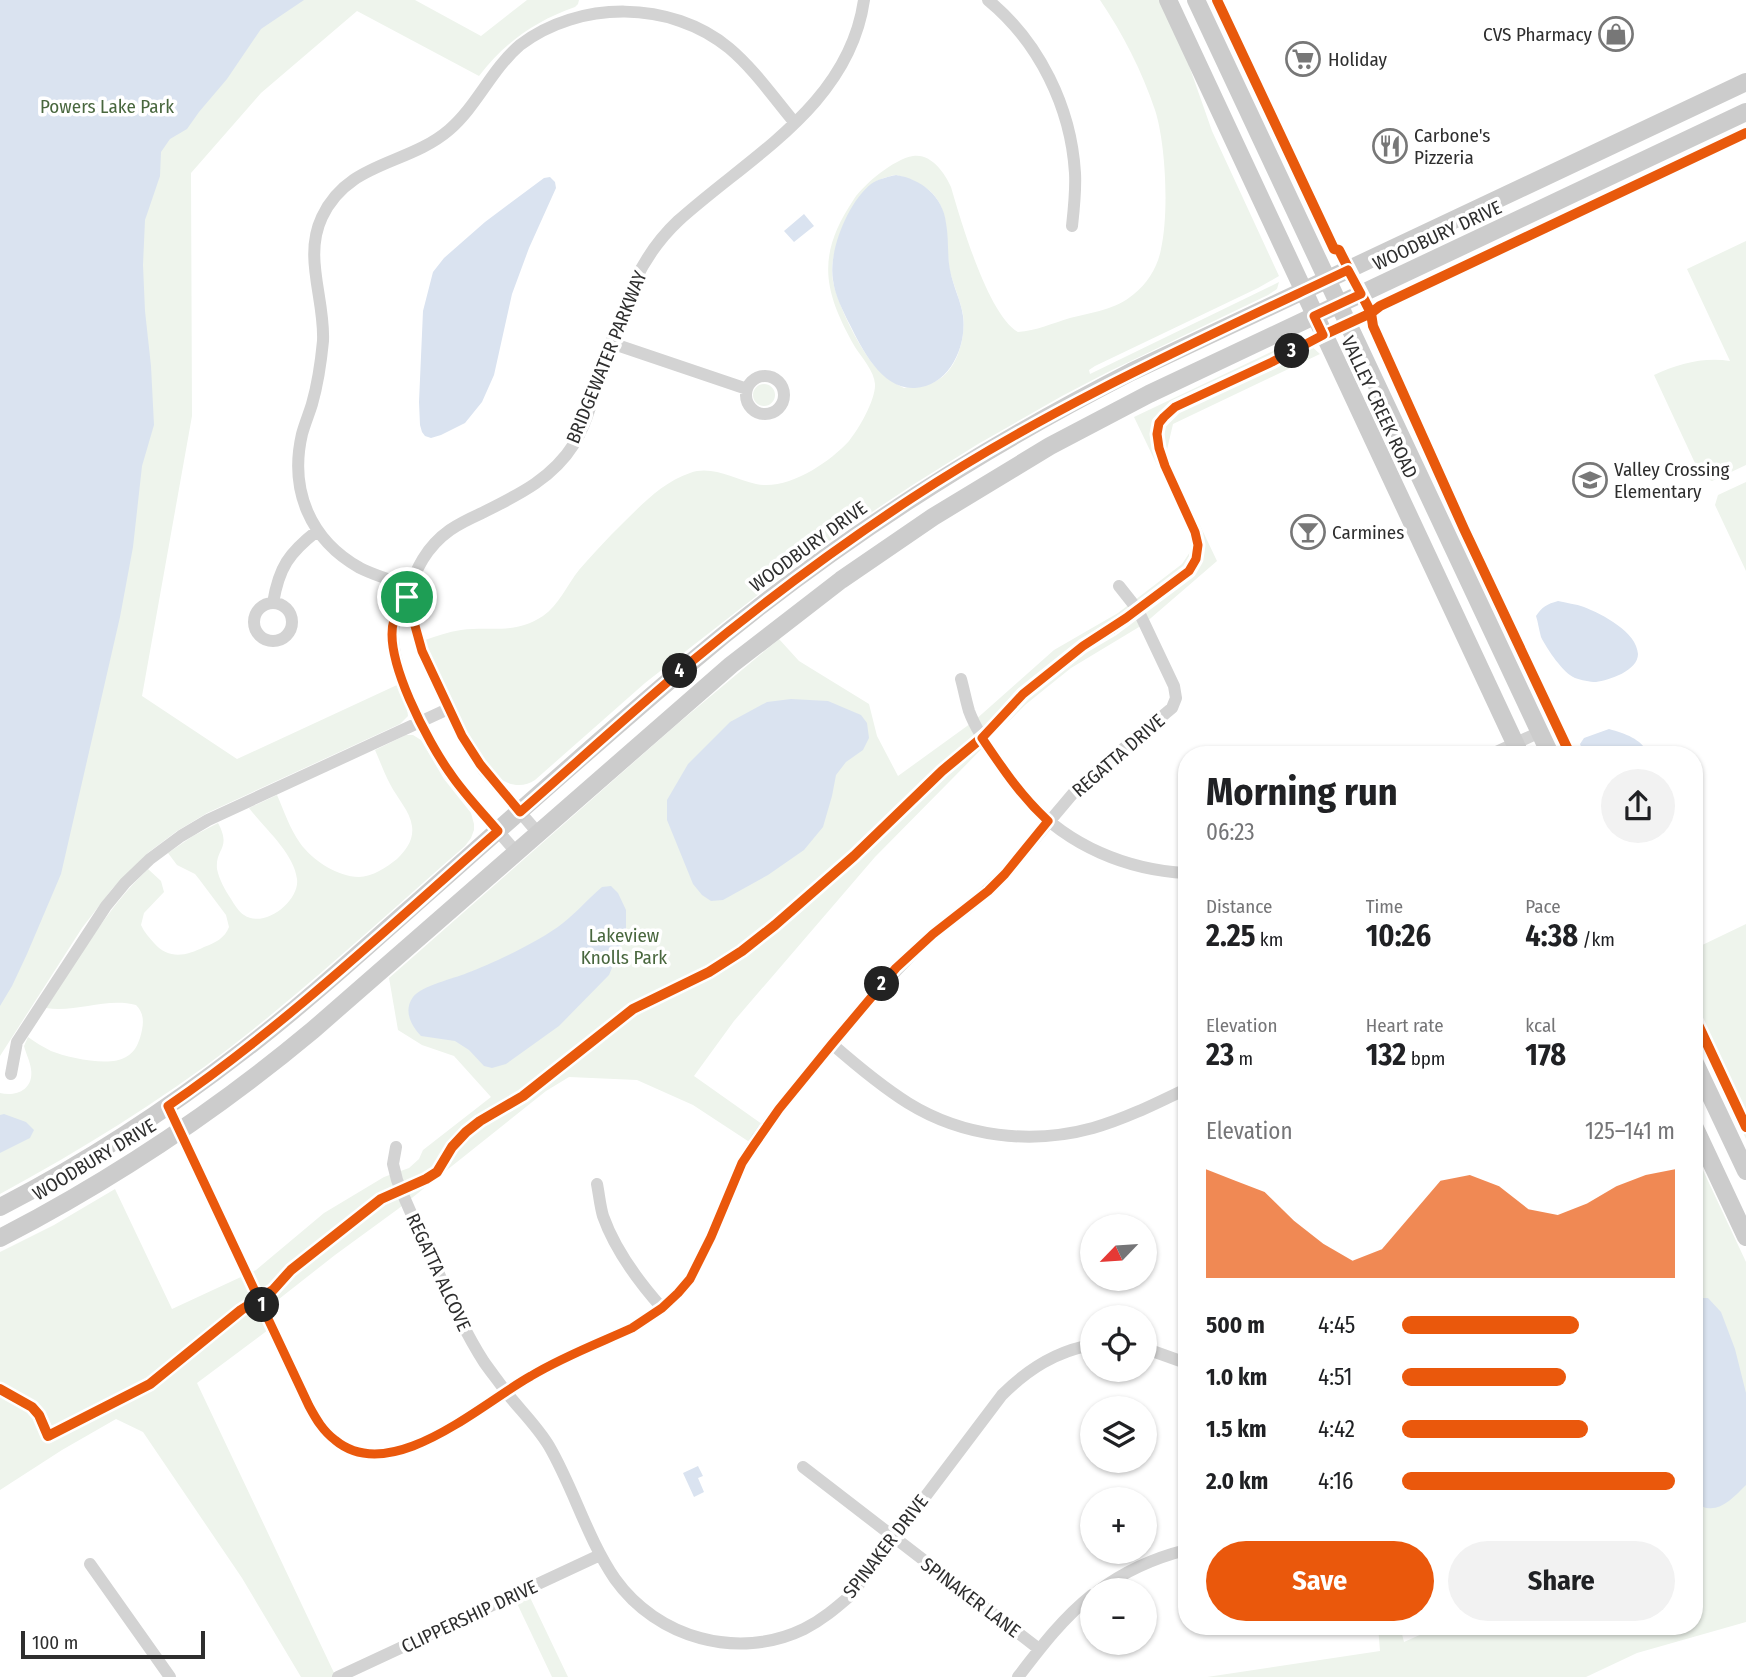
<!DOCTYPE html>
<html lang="en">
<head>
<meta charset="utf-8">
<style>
  body { margin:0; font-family:"Fira Sans Condensed",sans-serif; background:#f2f2f2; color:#202124; height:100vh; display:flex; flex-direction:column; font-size:26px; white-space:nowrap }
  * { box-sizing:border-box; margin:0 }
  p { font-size:23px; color:#757577 }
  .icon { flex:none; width:38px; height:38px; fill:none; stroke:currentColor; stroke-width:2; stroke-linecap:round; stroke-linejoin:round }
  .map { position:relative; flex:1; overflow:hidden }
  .drawer { position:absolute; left:1178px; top:746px; width:525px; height:889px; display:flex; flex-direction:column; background:#fff; border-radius:28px; box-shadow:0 2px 5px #0004 }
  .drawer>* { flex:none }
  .needle { width:46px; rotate:245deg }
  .tools { position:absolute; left:1080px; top:1214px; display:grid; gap:14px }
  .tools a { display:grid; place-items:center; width:77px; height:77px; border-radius:50%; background:#fff; box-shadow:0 2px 5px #0004; font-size:35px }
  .scale { position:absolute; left:21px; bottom:18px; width:184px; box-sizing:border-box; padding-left:7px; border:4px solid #2e2e2e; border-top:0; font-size:19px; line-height:24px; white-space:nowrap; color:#2e2e2e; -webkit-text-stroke:5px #fff; paint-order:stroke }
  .pin { position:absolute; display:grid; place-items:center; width:60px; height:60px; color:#fff; margin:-30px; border:4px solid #fff; border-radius:50%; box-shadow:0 2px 7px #0007 }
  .km { position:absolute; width:35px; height:35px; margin:-18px; border-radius:50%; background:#222; color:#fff; font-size:19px; line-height:35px; text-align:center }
  .round { display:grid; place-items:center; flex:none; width:74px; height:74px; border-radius:37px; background:#f2f2f2 }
  .headline { display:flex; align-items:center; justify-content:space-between; height:119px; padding:0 28px }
  h1 { font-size:38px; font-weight:700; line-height:52px }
  .metrics { display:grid; grid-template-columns:repeat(3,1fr); gap:10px; height:119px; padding:7px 28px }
  .metrics div { display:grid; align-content:center }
  .metrics b { font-size:30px; font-weight:700 }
  .metrics small { font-size:19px; font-weight:400 }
  .metrics p { font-size:19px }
  .chart { height:196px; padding:14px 28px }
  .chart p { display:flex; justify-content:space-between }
  .chart svg { width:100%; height:126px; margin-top:7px; fill:#ea580c; opacity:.7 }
  .action { display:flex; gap:14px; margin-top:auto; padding:14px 28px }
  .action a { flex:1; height:80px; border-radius:42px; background:#ea580c; color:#fff; font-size:28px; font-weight:700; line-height:80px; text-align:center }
  .action a+a { background:#f2f2f2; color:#202124 }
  ul { padding:0 28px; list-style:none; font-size:23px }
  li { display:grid; grid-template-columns:112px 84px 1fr; align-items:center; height:52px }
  li i { height:18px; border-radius:9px; background:#ea580c }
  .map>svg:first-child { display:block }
  .green { fill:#eef4ec; fill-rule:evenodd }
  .water { fill:#dae3f0 }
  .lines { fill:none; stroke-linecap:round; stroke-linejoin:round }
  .minor { stroke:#d3d3d3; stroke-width:12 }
  .secondary { stroke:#ccc; stroke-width:18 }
  .cycleway-casing { stroke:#fff; stroke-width:15 }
  .cycleway { stroke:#e8590c; stroke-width:10 }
  .route-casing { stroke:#fff; stroke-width:14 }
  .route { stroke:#ea580c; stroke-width:9 }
  .labels { text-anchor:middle; stroke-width:7; stroke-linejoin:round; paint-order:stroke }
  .poi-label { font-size:19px; fill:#2e2e2e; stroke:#fff; text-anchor:start }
  .park-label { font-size:19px; fill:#49673e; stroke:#fff }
  .street-label { font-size:19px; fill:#2e2e2e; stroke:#fff }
</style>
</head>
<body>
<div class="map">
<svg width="1746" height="1677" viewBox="0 0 1746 1677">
  <rect width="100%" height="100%" fill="#fff"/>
  <path class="green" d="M0,0H415L481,36L527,0H579L578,4L575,7C535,21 504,43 479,76L357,11L261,93L191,173L192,416L142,696L237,759L397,685L407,708L408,716L400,724L207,813L177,831L149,852L112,889L82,928L0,1056Z
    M1100,0H1160L1185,54L1212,131L1279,276L1258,288L1095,366L1089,370L1090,374L1279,282L1277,289L1268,295L1108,372L1062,396L978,444L911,486L833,538L759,594L645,683L535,780C526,786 515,787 504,781C476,764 438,673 425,640C437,636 448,632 461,630C492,626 514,635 543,616C559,605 567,585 579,570C589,558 600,547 611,535C635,512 658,484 690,473C712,465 734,479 756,484C787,491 829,463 849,441C859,429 876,399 875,384C874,371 862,358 855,347C823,290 816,256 854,199C864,184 894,159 913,156C931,153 945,173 951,187C961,221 988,315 1018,332C1036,331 1053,323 1070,318C1093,312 1115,310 1134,294C1148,283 1158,266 1161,249C1169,214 1166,144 1155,110C1142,71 1123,34 1100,0ZM896,175C905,177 912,180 921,185C954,202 944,242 950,272C954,286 960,300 963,314C966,336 958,370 936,381C927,386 914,386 904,388C892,382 883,375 874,365C859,348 832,295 832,272C832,249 843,231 853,211C863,191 871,179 896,175Z
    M1746,241V465L1712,481L1701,476L1654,375C1678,364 1703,357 1730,361L1687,269Z
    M1297,342L1310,345L1320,354L1173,424L1166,454L1217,561L1144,624L1071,668L1025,705L875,857L734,1021L694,1076L766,1127L754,1145L693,1105L637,1080L569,1077L546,1091L398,1209L335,1255L265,1310L272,1327L197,1383L336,1677H301L242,1578L143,1432L116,1419L62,1450L0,1490V1252L54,1225L115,1189L172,1309L256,1270L324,1213L384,1177L409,1168L419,1159L423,1150L491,1097L454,1056L422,1045L398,1030L389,978L675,726L779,639L799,661L869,704L877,736L898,776L974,721L1054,650L1118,613L1182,564L1190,552L1191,536L1134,417L1288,344Z
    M753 395a11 11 0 1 1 22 0a11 11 0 1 1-22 0Z
    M1746,482V571L1715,505L1718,495Z
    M406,735H413L421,740L444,779L471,813L474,824V830L471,838L465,846C388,913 313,983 232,1046C159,1102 81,1150 0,1194V1093C17,1097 34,1089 31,1069C30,1061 26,1054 24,1046L28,1037C35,1042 43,1047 51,1051C69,1058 110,1067 126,1057C136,1052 140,1040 142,1030C144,1020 143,1012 136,1005C106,997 76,1013 46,1008C78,960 106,909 148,869L161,881L164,892L144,913L141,925C144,932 149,937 154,943C169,960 186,956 204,947C215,943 225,938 229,927L226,915L199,879L195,874L177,865L168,853L193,836L218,823C232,849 215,848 217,869C219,879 225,890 231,899C234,904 239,912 244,915C264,929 300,901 297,879C294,853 264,828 249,808L277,795C284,811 290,829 300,843C312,860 338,877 359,877C372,877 387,867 397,859C406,850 414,840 412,826C410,811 397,798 390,784C384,773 380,761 375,750Z
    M1746,924V1139L1719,1082L1694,1036V949Z
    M1694,1151L1746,1262V1622L1637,1653L1586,1677H1207L1380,1651L1378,1626H1400L1404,1642L1440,1626H1694Z
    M526,1589L568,1677H552L513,1595Z"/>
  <path class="water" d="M0,0H304L261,29L227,79L199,112L187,129L170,139L161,152L160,176L145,220L143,265L145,311L151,366L154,425L142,466L133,547L120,617L61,874L27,954L12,986L0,1006Z
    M896,175C921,179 943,196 946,223C949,239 947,254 950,270C953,286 961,301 963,316C967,347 949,386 915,388C882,390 862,349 850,325C843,311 835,296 833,280C828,252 848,202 871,184C878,179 887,177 896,175Z
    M550,177L555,182L556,188L529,248L512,294L494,375L482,402L465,423L441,435L431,438L425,436L422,432L420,425L419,402L423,311L433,272L444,258L485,222L544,178Z
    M804,214L814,226L794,242L784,231Z
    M1558,601C1566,603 1576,604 1584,607C1602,614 1637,632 1638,654C1638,671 1609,680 1596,682C1590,682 1581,680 1575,678C1563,673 1547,649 1541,637C1539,630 1538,622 1536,616C1542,607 1547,604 1558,601Z
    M791,699L828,701L861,715L867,723L869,738L863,750L846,762L836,775L832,796L823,827L804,850L768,875L723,900L711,901L702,895L693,884L667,820V800L688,764L730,722L767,702Z
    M1609,729C1626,734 1640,738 1649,754H1584L1580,744L1584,738Z
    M611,886L618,893L626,910V929L618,954L609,975L559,1026L506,1064L492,1068L484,1066L469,1050L455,1041L421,1036C411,1025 403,1011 413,997C423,985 453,979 467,973C495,962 539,942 563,923C577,912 589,898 602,887Z
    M4,1114L26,1122L34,1130L30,1138L0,1153V1115Z
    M1701,1298H1708L1721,1312L1735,1349L1746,1393V1485C1731,1500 1714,1519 1694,1501V1409L1696,1385L1694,1366V1300Z
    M698,1466L703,1476L698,1478L704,1492L694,1497L683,1473Z"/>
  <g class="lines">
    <path class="minor" d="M988,0C1039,42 1071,107 1075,173C1076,191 1074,208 1072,226
      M611,343L747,389
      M746 395a19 19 0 1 1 38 0a19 19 0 1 1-38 0Z
      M410,586C393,581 376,576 360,568C310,540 289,490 302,434C305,423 309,414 312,404C318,383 321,362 323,341C325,299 303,257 322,217C348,161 407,166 449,130C477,106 491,70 520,45C579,0 671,0 729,48C754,69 774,98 795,123
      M407,597L422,651L462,736L483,769L538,833
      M273,603C279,567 289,553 317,531
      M254 622a19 19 0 1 1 38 0a19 19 0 1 1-38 0Z
      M961,679C964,690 966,701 969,711C976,730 988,746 999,762C1008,776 1017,789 1028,801C1069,846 1127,870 1186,873
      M1492,754L1540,732
      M516,852C494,826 471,802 451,775C428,743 386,663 394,624C396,614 404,605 407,595C416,569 426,547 450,530C460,523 471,518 482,513C518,495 552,479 574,444C585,426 591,405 597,385C618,325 630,266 678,221C750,156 849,105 864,0
      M832,1044C856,1065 881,1086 908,1103C963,1137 1031,1145 1093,1128C1125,1119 1157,1103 1186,1089
      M11,1074L17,1042L106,906L125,883L150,859L181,836L208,820L448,709
      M168,1106L309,1406C316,1419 323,1431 335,1440C391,1487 482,1403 530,1376C563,1357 599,1343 632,1328L662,1308L678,1293L690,1279L711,1237L742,1163L758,1137L779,1109L874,994L913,953L933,934L970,906L1005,874L1081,784L1172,708L1176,698L1174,686L1138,610L1119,586
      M396,1147L393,1164L397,1180C408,1208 421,1235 434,1263C449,1296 464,1331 484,1362C491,1372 499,1382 506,1392C520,1410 537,1426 549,1446C574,1489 587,1538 615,1579C657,1638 738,1661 804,1629C822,1620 836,1608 851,1595L1002,1395C1028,1369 1056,1351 1092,1345
      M597,1184C599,1194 600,1206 603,1216C615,1250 638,1281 662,1308
      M1144,1348L1186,1363
      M803,1467L1039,1649
      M90,1564L170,1677
      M1098,1591C1125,1571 1154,1558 1186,1550
      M338,1677L600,1555
      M1018,1677C1041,1647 1063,1618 1092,1595"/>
    <path class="secondary" d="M1168,0L1520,754
      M1196,0L1550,754
      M1694,1061L1746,1171
      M1694,1126L1746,1237
      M0,1207C86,1163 168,1109 244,1050C300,1007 353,959 406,912C500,829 593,745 689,664C824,549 973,453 1131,372L1746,82
      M0,1238C112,1180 216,1111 313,1030L731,665L841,580L933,517L1050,446L1149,394L1746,112"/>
    <g class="cycleway-casing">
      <path id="cycleway" d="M1217,0L1334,249L1339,250L1371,313L1373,326L1464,529L1570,754
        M1694,1016L1746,1127
        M0,1389L32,1407L39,1415L48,1436L150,1384L241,1310L273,1290L291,1270L381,1199L426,1179L437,1172L452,1147L466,1132L480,1121L523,1096L633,1009L709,972L742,951L775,925L854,856L942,771L990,731L1023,694L1083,646L1112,629L1189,571L1196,559L1198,545L1195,532L1165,466L1159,448L1157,434L1159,423L1175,407L1272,362L1304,344L1371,313L1380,306L1746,133"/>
    </g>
    <use href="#cycleway" class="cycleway"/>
  </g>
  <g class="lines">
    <g class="route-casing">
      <path id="route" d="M1348,270L1361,294L1314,316L1323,335L1272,362L1175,407L1164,417L1159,423L1157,434L1159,448L1165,466L1195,532L1198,545L1196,559L1189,571L1126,618L1083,646L1023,694L982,738C1003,769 1020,795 1048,821L1005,874L988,891L933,934L896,968L832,1044L779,1109L754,1145L742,1163L711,1237L690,1279L678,1293L662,1308L632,1328C599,1343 562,1357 531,1376C482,1403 391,1487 335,1440C323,1431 316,1419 309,1406L168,1106C286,1025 391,925 498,831C482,812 464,794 450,773C429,744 382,657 394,620C397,612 403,604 407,597L422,651L462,736L480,764L520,812C577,762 633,711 691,662C762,603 836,548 912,498C1050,407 1200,340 1348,270Z"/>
    </g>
    <use href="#route" class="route"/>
  </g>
  <defs>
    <g id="shop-ring" transform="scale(1.75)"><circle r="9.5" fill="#fff" stroke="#777" stroke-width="1.5"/><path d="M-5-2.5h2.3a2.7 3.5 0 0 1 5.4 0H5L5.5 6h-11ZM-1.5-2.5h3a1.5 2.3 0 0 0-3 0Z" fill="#777"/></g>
    <g id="supermarket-ring" transform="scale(1.75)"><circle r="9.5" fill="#fff" stroke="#777" stroke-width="1.5"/><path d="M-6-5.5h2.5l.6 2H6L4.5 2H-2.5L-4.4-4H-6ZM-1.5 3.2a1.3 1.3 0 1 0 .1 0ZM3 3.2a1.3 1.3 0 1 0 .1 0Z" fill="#777"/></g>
    <g id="restaurant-ring" transform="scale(1.75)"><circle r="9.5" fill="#fff" stroke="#777" stroke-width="1.5"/><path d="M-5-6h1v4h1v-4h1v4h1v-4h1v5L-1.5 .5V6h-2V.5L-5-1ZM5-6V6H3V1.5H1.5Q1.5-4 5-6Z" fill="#777"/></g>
    <g id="school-ring" transform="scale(1.75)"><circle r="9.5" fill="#fff" stroke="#777" stroke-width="1.5"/><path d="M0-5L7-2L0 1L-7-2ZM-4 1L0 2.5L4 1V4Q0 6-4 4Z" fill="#777"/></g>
    <g id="bar-ring" transform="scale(1.75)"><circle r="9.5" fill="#fff" stroke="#777" stroke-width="1.5"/><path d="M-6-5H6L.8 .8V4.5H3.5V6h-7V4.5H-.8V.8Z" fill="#777"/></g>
  </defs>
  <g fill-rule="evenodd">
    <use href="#shop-ring" x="1616" y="34"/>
    <use href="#supermarket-ring" x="1303" y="59"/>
    <use href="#restaurant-ring" x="1390" y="146"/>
    <use href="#school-ring" x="1590" y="480"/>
    <use href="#bar-ring" x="1308" y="532"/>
  </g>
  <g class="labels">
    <g class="poi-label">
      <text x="1592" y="41" text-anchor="end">CVS Pharmacy</text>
      <text x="1328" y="66">Holiday</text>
      <text x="1414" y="142">Carbone's<tspan x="1414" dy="22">Pizzeria</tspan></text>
      <text x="1614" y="476">Valley Crossing<tspan x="1614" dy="22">Elementary</tspan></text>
      <text x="1332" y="539">Carmines</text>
    </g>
    <g class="park-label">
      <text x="107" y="113">Powers Lake Park</text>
      <text x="624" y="942">Lakeview<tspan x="624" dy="22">Knolls Park</tspan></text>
    </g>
    <g class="street-label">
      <text transform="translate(1437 235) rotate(-25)" y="7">WOODBURY DRIVE</text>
      <text transform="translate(606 357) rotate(-68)" y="7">BRIDGEWATER PARKWAY</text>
      <text transform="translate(1380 407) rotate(65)" y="7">VALLEY CREEK ROAD</text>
      <text transform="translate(808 546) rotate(-36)" y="7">WOODBURY DRIVE</text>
      <text transform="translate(1118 755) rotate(-41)" y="7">REGATTA DRIVE</text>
      <text transform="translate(94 1159) rotate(-31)" y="7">WOODBURY DRIVE</text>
      <text transform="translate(439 1272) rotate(65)" y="7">REGATTA ALCOVE</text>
      <text transform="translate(885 1546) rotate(-52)" y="7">SPINAKER DRIVE</text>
      <text transform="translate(971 1597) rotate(37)" y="7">SPINAKER LANE</text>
      <text transform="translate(469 1616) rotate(-25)" y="7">CLIPPERSHIP DRIVE</text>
    </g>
  </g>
</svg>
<div class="tools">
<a><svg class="needle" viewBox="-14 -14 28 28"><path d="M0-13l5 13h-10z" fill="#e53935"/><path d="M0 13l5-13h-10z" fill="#757577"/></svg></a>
<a><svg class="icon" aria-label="locate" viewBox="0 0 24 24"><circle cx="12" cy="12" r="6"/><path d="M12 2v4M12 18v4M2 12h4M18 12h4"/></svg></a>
<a><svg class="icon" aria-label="layers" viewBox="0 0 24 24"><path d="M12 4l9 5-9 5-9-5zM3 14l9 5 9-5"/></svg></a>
<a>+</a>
<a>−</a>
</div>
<div class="scale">100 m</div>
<div class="pin" style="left:407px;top:597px;background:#1e9e55"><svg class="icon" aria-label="arrive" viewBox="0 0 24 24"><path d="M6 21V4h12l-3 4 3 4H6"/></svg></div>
<b class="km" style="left:262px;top:1305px">1</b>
<b class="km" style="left:882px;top:984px">2</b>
<b class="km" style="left:1292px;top:351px">3</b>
<b class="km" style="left:680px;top:671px">4</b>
<section class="drawer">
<div class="headline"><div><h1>Morning run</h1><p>06:23</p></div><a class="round"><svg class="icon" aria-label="share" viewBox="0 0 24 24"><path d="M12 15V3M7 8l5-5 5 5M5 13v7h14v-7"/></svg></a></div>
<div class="metrics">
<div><p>Distance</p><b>2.25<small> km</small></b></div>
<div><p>Time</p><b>10:26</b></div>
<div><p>Pace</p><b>4:38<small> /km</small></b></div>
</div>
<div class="metrics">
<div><p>Elevation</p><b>23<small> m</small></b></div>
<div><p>Heart rate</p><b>132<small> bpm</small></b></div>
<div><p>kcal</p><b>178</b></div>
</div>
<div class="chart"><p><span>Elevation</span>125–141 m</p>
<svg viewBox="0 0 160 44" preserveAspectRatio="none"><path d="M0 44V6L10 10L20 14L30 24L40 32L50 38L60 34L70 22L80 10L90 8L100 12L110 20L120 22L130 18L140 12L150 8L160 6V44z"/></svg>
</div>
<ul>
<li><b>500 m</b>4:45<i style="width:65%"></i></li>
<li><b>1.0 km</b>4:51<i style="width:60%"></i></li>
<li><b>1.5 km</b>4:42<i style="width:68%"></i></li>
<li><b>2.0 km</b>4:16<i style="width:100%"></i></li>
</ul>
<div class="action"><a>Save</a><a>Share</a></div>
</section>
</div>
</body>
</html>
